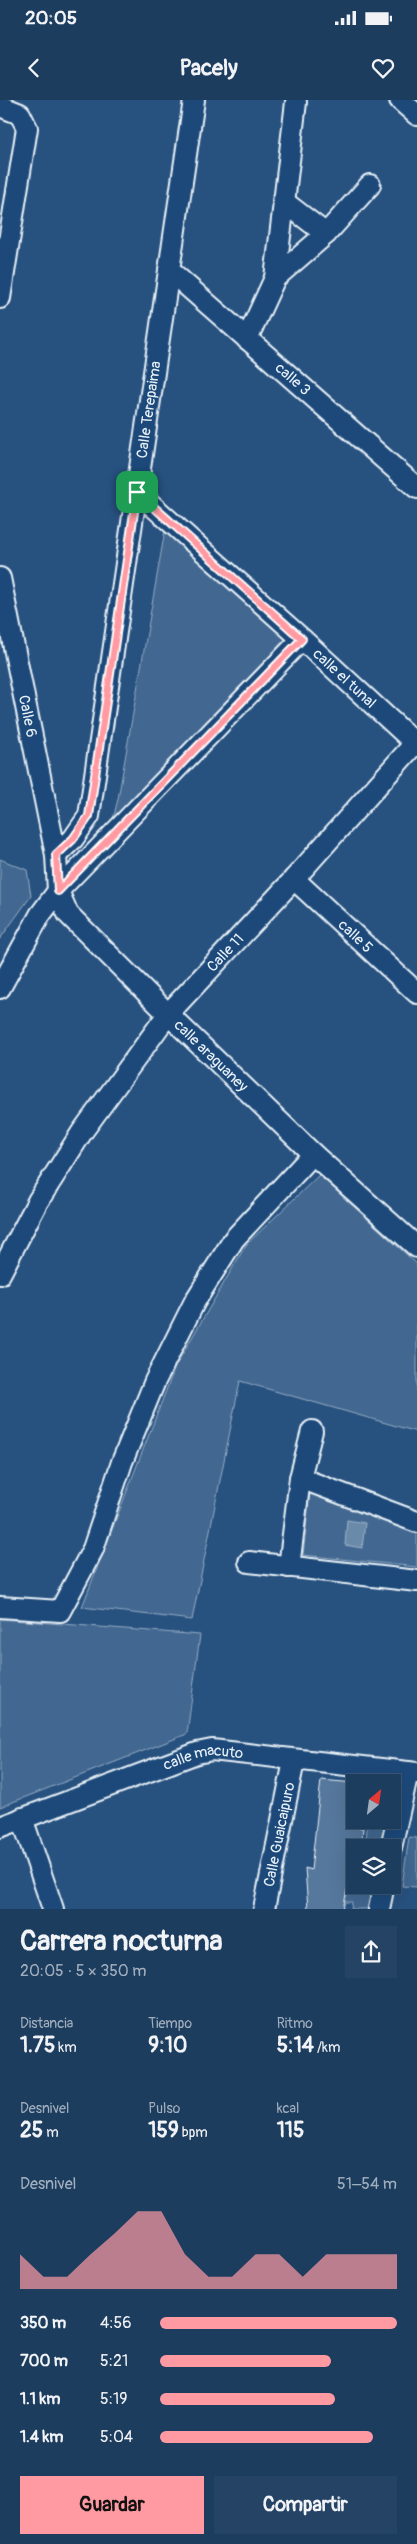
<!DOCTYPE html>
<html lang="es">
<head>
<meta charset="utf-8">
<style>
  body { margin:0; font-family:Pangolin,sans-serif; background:#254465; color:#f1f3f6; height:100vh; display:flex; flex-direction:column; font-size:19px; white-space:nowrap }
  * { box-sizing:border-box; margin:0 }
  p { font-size:16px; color:#a0aebd }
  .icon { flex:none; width:28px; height:28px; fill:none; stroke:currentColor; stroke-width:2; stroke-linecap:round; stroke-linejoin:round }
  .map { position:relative; height:1809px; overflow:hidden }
  .panel { display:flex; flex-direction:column; background:#1d3d5f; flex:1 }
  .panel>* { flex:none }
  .needle { width:32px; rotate:29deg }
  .controls { position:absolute; left:346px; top:1674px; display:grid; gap:10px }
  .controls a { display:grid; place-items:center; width:55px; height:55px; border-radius:0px; background:#1d3d5f; box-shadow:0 5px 20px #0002,0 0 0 1px #3b5674; font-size:25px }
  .pin { position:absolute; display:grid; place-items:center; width:42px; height:42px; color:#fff; margin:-21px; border-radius:10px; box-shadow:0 2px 8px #0006 }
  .round { display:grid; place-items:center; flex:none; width:52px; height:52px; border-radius:0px; background:#254465 }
  .overview { display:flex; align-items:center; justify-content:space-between; height:85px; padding:0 20px }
  h1 { font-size:28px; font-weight:800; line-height:38px }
  .stats { display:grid; grid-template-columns:repeat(3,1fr); gap:8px; height:85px; padding:5px 20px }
  .stats div { display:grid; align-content:center }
  .stats b { font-size:21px; font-weight:800 }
  .stats small { font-size:14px; font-weight:400 }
  .stats p { font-size:14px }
  .chart { height:140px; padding:10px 20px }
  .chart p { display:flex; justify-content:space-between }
  .chart svg { width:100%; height:90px; margin-top:5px; fill:#ff9aa2; opacity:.7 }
  .cta { display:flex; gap:10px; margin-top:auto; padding:10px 20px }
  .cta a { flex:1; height:58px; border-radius:0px; background:#ff9aa2; color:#111; font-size:20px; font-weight:800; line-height:58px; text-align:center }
  .cta a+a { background:#254465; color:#f1f3f6 }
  ul { padding:0 20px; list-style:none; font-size:16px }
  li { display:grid; grid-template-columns:80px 60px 1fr; align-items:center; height:38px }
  li i { height:12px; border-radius:6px; background:#ff9aa2 }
  .status { display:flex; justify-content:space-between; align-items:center; height:35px; padding:0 25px; background:#1d3d5f; direction:ltr }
  .status svg { height:14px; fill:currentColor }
  header { display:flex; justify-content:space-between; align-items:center; height:65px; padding:0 20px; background:#1d3d5f; font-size:22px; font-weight:800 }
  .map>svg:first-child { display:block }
  .green { fill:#436891; stroke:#96acc4 }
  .water { fill:#6b8aaa; stroke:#9db3c9 }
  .building { fill:#57789d; stroke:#e8f1f8 }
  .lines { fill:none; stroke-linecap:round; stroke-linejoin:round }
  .street-casing { stroke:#e8f1f8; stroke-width:24 }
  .street { stroke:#1f4a7a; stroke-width:20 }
  .route-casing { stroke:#fff; stroke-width:10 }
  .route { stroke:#ff9aa2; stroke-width:6 }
  .labels { text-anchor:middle; stroke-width:4.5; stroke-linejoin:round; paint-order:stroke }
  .street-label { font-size:15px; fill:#e8f1f8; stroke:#1f4a7a }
</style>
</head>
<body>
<div class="status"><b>20:05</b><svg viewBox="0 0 49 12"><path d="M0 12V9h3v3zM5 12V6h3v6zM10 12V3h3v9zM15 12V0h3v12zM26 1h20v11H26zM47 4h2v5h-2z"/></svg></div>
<header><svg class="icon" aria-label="back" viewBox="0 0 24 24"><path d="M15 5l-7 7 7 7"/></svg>Pacely<svg class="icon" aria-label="heart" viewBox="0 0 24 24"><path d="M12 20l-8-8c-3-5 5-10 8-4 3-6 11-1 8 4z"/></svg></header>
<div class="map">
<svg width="417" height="1809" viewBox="0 0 417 1809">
  <rect width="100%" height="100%" fill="#27517f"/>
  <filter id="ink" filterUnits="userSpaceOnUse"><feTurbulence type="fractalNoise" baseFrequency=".02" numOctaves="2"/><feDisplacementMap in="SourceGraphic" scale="10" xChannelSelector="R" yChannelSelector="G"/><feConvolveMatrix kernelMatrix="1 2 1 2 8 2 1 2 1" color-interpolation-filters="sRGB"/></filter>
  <g filter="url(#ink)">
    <path class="green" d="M165,430L286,538L112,723L118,699Z
      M0,759L27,770L31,796L0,839Z
      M319,1075L417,1164V1332L240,1281L192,1520L82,1507L176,1265L246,1145Z
      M310,1393L417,1429V1467L303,1455Z
      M0,1519L200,1535L187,1634L0,1707Z
      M368,1720H391L385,1747L365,1748Z
      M409,1737L417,1738V1787L402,1786Z
      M355,1774V1785H377L372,1809H351L352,1802H344Z"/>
    <path class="water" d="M347,1420L365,1423L362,1448L345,1445Z"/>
    <path class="building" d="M321,1680L355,1683V1727L363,1728L361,1748H355V1761H353L343,1809H308L305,1768L311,1770Z"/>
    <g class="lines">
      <g class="street-casing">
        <g id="street">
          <path d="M400,0L417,15"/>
          <path d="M0,6L20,14L27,28L0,198"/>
          <path d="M283,101L326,134"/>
          <path id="s1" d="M169,170L417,388"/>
          <path d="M275,178L326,134L370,85"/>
          <path d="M247,239L275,178L296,2"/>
          <path id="s2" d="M137,392L302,539L417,645"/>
          <path id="s3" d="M0,478L56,755L58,791L68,814L168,914L294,779L417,641"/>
          <path id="s4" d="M56,755L73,739L89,716L194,0"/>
          <path id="s5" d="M294,779L417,893"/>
          <path d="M0,888L40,815L58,791L302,539"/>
          <path id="s6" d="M0,1174L38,1101L82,1032L168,914L313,1054L417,1147"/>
          <path d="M300,1378L417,1422"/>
          <path d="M249,1462L417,1481"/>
          <path d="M289,1467L300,1378L312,1331"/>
          <path d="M0,1507L60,1511L93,1449L122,1362L155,1281L195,1201L234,1139L313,1054"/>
          <path d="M22,1718L53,1809"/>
          <path id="s7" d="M0,1727L197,1653L212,1650L417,1673"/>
          <path d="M391,1748L408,1672"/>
          <path id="s8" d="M264,1809L294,1661"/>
          <path d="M379,1809L384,1785"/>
        </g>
      </g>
      <use href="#street" class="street"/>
    </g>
  </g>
  <g class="lines" filter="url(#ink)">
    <g class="route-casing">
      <path id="route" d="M137,392L302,539L58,791L56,755L73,739L89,716Z"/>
    </g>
    <use href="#route" class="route"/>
  </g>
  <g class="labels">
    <g class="street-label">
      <text dy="5" stroke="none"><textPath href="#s1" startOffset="165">calle 3</textPath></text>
      <text dy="5" stroke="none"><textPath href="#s4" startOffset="462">Calle Terepaima</textPath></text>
      <text dy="5" stroke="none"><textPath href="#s2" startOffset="279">calle el tunal</textPath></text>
      <text dy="5" stroke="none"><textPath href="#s3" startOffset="141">Calle 6</textPath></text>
      <text dy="5" stroke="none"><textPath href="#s5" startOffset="84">calle 5</textPath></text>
      <text dy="5" stroke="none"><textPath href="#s3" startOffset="569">Calle 11</textPath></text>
      <text dy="5" stroke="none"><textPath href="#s6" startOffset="370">calle araguaney</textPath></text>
      <text dy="5" stroke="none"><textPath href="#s7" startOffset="216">calle macuto</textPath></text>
      <text dy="5" stroke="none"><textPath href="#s8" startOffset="76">Calle Guaicaipuro</textPath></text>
    </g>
  </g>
</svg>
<div class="controls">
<a><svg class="needle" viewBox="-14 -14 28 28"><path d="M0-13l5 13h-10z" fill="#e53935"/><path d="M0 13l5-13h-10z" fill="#a0aebd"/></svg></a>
<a><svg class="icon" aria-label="layers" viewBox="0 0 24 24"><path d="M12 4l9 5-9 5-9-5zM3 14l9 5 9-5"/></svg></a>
</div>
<div class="pin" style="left:137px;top:392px;background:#1e9e55"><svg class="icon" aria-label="arrive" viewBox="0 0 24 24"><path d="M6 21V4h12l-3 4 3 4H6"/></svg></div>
</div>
<section class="panel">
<div class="overview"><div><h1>Carrera nocturna</h1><p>20:05 · 5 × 350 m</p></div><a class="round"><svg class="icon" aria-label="share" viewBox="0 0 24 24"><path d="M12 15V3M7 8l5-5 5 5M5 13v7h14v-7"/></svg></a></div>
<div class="stats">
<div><p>Distancia</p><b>1.75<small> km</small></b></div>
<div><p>Tiempo</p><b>9:10</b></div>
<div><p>Ritmo</p><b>5:14<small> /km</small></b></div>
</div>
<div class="stats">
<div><p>Desnivel</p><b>25<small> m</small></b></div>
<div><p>Pulso</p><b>159<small> bpm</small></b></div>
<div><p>kcal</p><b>115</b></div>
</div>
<div class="chart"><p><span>Desnivel</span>51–54 m</p>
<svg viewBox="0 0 160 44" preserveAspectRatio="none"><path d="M0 44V27L10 38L20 38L30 27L40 17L50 6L60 6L70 27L80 38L90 38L100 27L110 27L120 38L130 27L140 27L150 27L160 27V44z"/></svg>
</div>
<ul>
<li><b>350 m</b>4:56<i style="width:100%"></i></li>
<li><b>700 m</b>5:21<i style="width:72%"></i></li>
<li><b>1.1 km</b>5:19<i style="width:74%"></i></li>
<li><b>1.4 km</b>5:04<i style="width:90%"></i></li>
</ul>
<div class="cta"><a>Guardar</a><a>Compartir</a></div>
</section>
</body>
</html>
